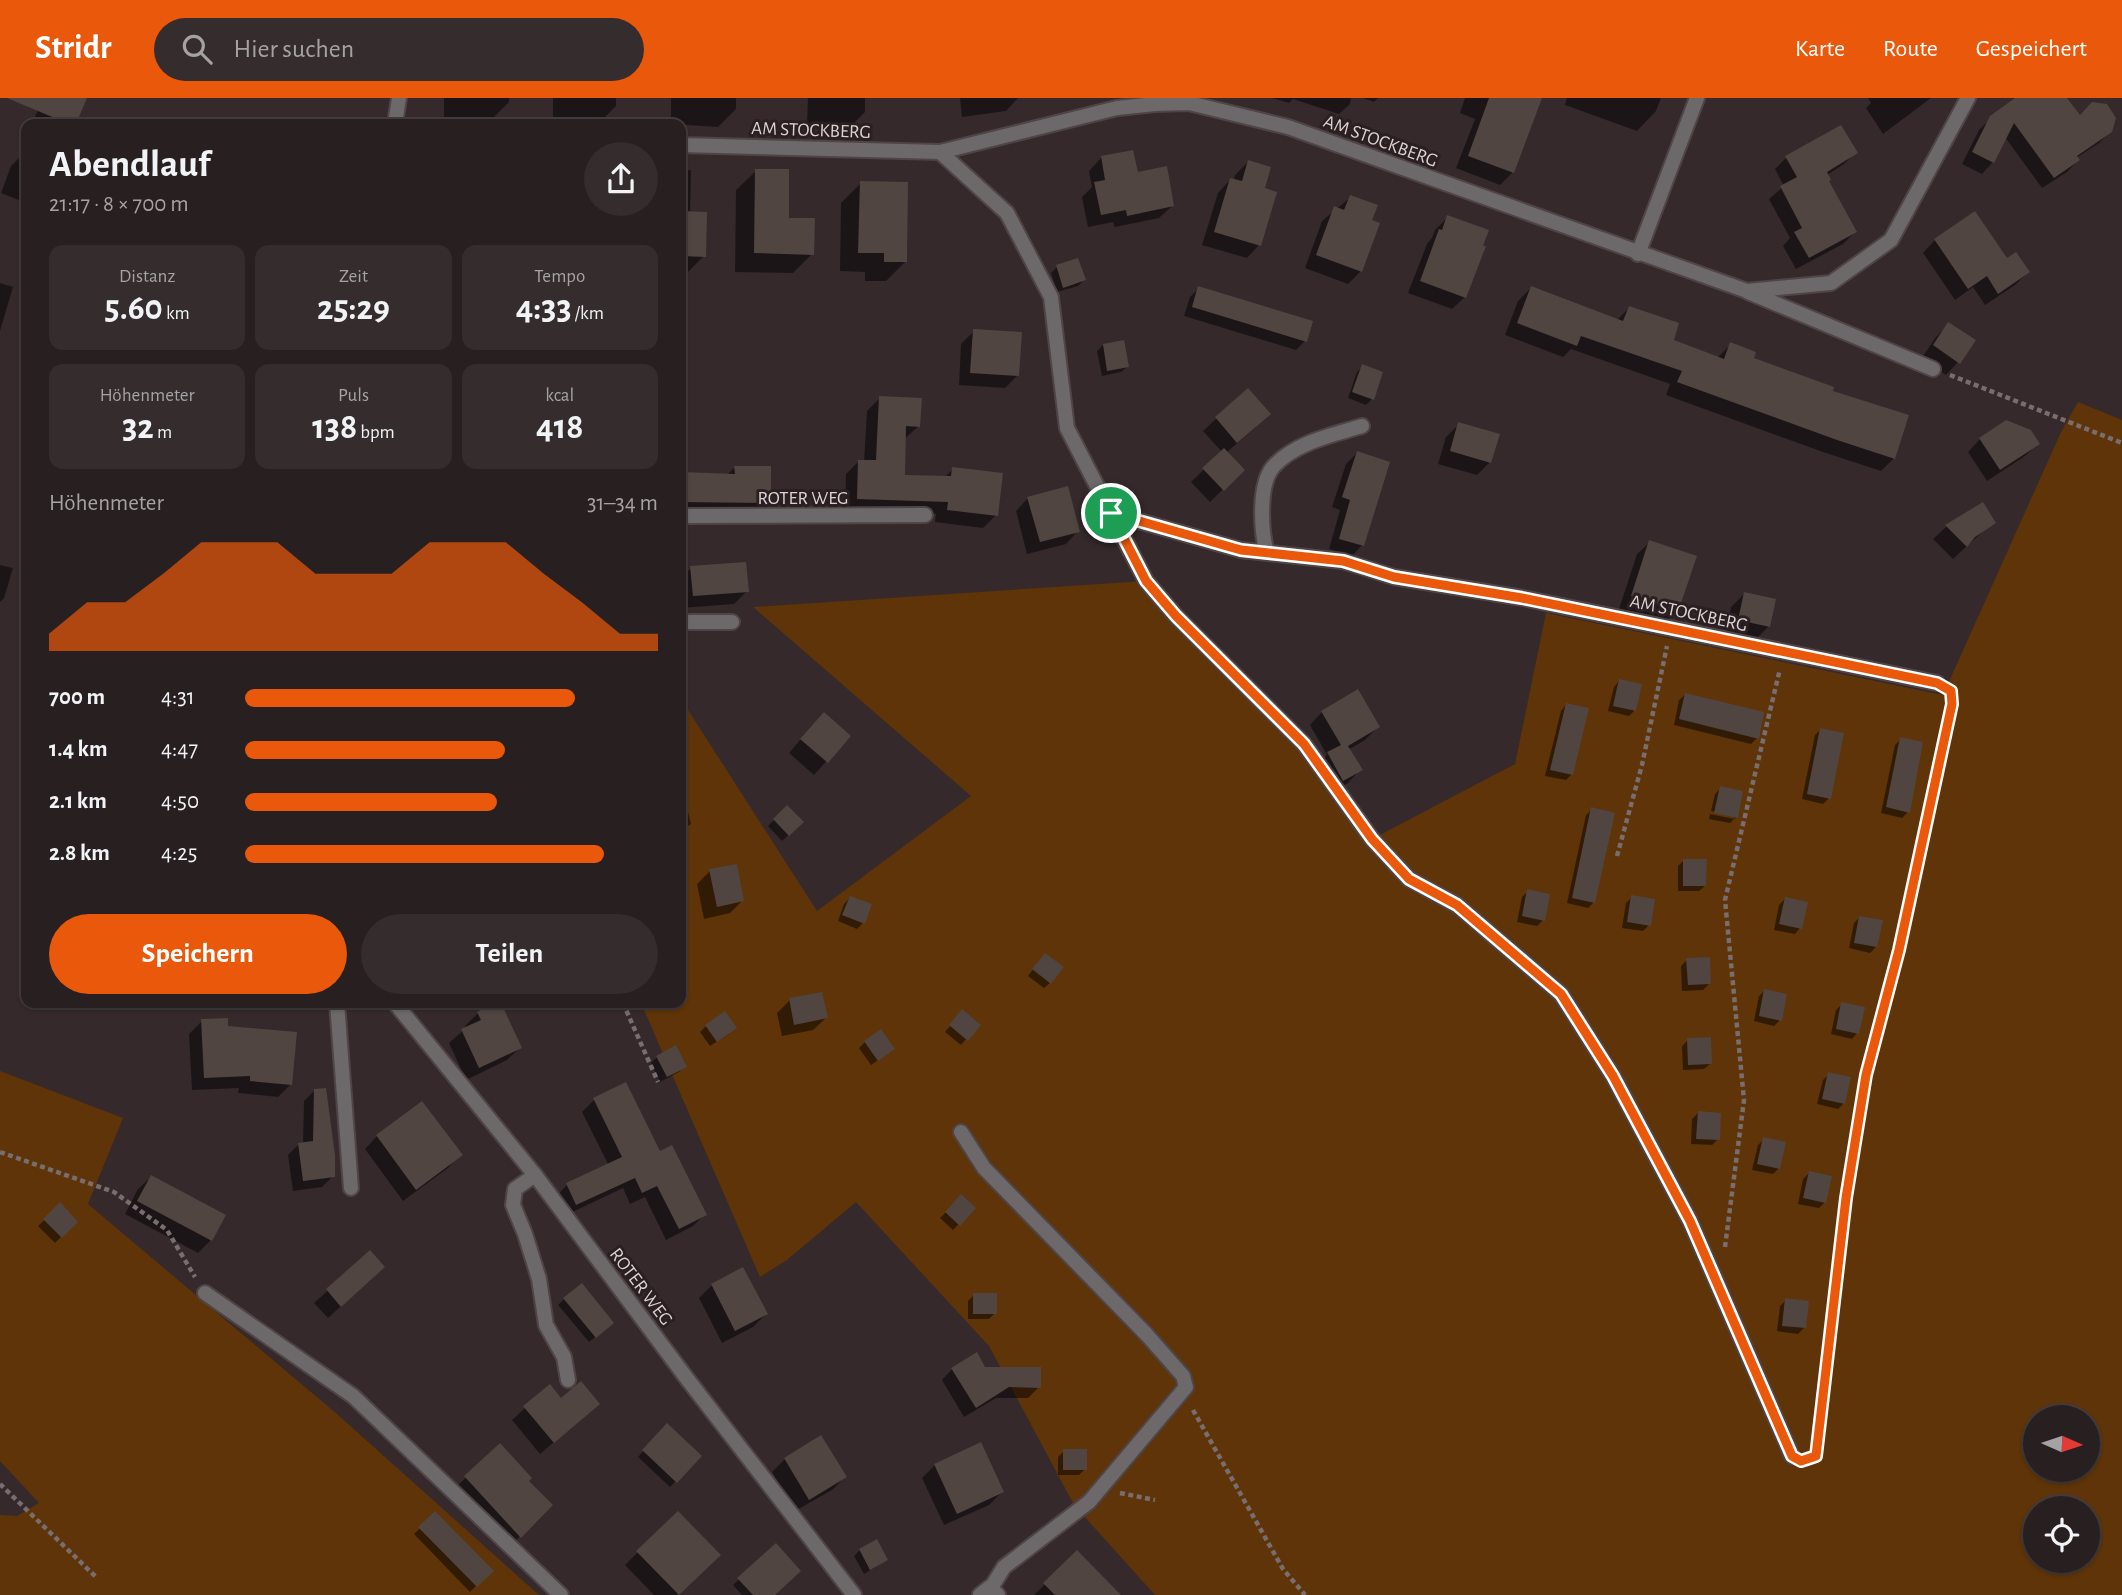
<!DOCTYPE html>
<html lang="de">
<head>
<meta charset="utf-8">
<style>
  body { margin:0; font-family:"Alegreya Sans",sans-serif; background:#342c2d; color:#f1f3f6; height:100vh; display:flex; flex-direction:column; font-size:26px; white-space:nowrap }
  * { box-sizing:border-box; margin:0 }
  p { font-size:23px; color:#a5a2a5 }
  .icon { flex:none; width:38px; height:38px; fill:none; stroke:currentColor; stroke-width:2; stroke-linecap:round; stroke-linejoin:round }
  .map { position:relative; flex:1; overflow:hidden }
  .panel { position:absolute; left:21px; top:21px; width:665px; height:889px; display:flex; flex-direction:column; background:#281f20; border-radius:14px; box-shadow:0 2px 5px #0004,0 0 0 2px #443d3e }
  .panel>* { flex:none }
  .needle { width:46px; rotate:93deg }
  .buttons { position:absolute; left:2023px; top:1307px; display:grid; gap:14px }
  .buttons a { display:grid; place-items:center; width:77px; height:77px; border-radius:50%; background:#281f20; box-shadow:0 2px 5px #0004,0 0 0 2px #443d3e; font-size:35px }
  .pin { position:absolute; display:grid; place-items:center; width:60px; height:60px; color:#fff; margin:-30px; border:4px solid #fff; border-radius:50%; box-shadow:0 2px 7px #0007 }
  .round { display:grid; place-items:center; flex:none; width:74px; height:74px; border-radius:37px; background:#342c2d }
  .overview { display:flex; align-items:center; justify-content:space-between; height:119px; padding:0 28px }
  h1 { font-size:38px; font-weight:600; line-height:52px }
  .metrics { display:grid; grid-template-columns:repeat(3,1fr); gap:10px; height:119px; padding:7px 28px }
  .metrics div { display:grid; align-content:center; border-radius:14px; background:#342c2d; text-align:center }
  .metrics b { font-size:35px; font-weight:600 }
  .metrics small { font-size:19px; font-weight:400 }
  .metrics p { font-size:19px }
  .chart { height:196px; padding:14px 28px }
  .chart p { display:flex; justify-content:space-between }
  .chart svg { width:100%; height:126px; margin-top:7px; fill:#ea580c; opacity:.7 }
  .button { display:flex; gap:14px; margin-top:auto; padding:14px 28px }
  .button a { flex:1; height:80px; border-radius:42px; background:#ea580c; color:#fff; font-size:28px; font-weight:600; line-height:80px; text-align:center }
  .button a+a { background:#342c2d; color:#f1f3f6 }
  ul { padding:0 28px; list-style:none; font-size:23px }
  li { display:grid; grid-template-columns:112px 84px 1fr; align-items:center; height:52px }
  li i { height:18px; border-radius:9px; background:#ea580c }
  header { display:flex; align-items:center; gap:42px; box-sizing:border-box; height:98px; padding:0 35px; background:#ea580c; color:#fff }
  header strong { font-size:33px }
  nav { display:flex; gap:38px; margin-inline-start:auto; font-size:24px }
  .search { width:490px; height:63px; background:#342c2d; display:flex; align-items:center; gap:18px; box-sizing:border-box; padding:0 24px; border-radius:38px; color:#a5a2a5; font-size:26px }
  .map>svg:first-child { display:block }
  .green { fill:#5e3408; fill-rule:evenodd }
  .shadow { fill:#0007 }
  .building { fill:#514542 }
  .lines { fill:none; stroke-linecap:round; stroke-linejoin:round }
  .lane-casing { stroke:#4f4446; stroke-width:18 }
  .street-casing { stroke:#4f4446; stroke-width:18 }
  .path { stroke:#786e6f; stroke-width:4.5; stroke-dasharray:5 3.5; stroke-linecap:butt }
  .lane { stroke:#6d686a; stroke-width:14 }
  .street { stroke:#6d686a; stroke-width:14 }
  .route-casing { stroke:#fff; stroke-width:14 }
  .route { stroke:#ea580c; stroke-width:9 }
  .labels { text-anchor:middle; stroke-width:6; stroke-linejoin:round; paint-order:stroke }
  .street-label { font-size:19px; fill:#d9d2d2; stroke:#2b1f21 }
</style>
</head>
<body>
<header>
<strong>Stridr</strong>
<div class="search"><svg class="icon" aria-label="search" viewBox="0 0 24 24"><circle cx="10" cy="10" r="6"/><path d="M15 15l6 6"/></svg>Hier suchen</div>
<nav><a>Karte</a><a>Route</a><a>Gespeichert</a></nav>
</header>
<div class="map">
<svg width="2122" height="1497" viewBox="0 0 2122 1497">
  <rect width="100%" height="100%" fill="#35292b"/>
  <path class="green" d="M2078,304L2122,322V1497H1155L1074,1407L989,1248L856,1104L787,1162L760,1179L641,905H681V601L817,813L971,698L753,509L1146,483L1304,646L1372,741L1515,666L1546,515L1943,597L2061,334ZM2035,1320H2088V1372H2035ZM2035,1410H2088V1463H2035Z
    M0,973L123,1020L88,1106L337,1316L539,1497H0V1417L17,1418L39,1405L0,1363Z"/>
  <path class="shadow" d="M43,0H85L74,26H32Z
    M444,0H509V4L490,23H444Z
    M553,0H616V8L599,25L553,24Z
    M671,0H736V11L718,29L671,26Z
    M808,0H865V14L852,27L807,25Z
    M960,0H1018L1006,13L962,19Z
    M1272,0H1351L1350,6L1339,16L1293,1L1289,5Z
    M1363,0H1378L1374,4Z
    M1465,0H1533L1513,74L1500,87L1456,70L1475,21L1460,15Z
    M1567,0H1661L1656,13L1637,33L1565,7Z
    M1868,0H1931L1883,36L1866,10L1871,5Z
    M2018,0H2065L2079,19L2111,33L2099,45L2076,60L2078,62L2067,74L2042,90L2005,39L1993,64L1982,76L1962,66L1979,32L1991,20Z
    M1856,54L1844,66L1827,77L1828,83L1855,134L1843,146L1796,171L1783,148L1790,140L1769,101L1784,88L1775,71L1786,60Z
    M24,55L26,56V105L1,95L11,68Z
    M1101,60L1136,76L1172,108L1159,120L1115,129L1113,124L1088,129L1082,99L1092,89L1089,73Z
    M1248,64L1263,91L1259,147L1247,160L1202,147L1218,95L1230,82L1234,83L1235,77Z
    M681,72H691L690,115L704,158L686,176H681Z
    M756,73L812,156L793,175L735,174L736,92Z
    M861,85L905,164L886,183H865V174L840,173L841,105Z
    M1351,99L1361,173L1348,186L1305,170L1322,123Z
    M1448,119L1465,199L1452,211L1408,195L1427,146L1432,140L1435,132Z
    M1935,142L2006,163L2028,174L2015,187L1985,207L1973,189L1955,202L1923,155Z
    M1057,169L1084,182L1078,188L1057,194L1051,175Z
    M0,185L13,189L0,233Z
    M1199,190L1305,243L1296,252L1184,218L1190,199Z
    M1531,190L1617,222L1629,210L1671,243L1717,260L1731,246L1752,261L1830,294L1894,360L1881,373L1823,354L1666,297L1670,286L1571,251L1563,259L1505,237L1518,203Z
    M1949,226L1958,264L1946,277L1921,261L1936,239Z
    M974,233L1018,277L1005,290L959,287L961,246Z
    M1103,247L1127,269L1121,274L1102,278L1097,253Z
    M1363,268L1372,301L1366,307L1348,300L1357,274Z
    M1247,292L1256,329L1226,355L1243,372L1210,404L1191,384L1222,354L1203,333Z
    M880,300L919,328L904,341V378L944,380L953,371L996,417L983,430L935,424L936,416L845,413L846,376L859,363L864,364L867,313Z
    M1459,326L1490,364L1477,377L1438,366L1446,339Z
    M1980,341L2038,346L2025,358L1987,383L1968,354Z
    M1357,355L1362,447L1352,458L1329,451L1340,412L1332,409L1346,366Z
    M735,369L770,404L757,417L681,416V377H727Z
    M1028,400L1078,433L1066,446L1027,456L1016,413Z
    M1983,407L1993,424L1953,461L1933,441L1946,429Z
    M1650,444L1677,513L1664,526L1619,511L1637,456Z
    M0,467L13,470L4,500L0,504Z
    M691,470L747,493L734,506L681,510V480Z
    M1744,496L1769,528L1756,541L1726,534L1731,509Z
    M1619,583L1635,612L1629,618L1608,613L1614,589Z
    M1685,597L1757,640L1751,646L1674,627L1679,602Z
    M1566,607L1572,676L1566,682L1545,678L1561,613Z
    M1322,614L1378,629L1365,642L1348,652L1360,672L1348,685L1330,695L1315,669L1327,657L1310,627Z
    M811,629L849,638L814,677L789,655Z
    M1821,631L1829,700L1823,706L1802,701L1815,637Z
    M1901,641L1908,714L1902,720L1881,715L1895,647Z
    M1721,690L1736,719L1730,725L1709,721L1710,716L1734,721V718L1711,713L1715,696Z
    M685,702L691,726L681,733V703Z
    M787,709L802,724L782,743L768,728Z
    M1592,711L1594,804L1588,810L1567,805L1586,717Z
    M1684,762L1705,788L1699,793H1678V768Z
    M710,773L742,803L730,815L704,821L697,786Z
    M1528,793L1543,822L1537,828L1517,824L1522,799Z
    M1632,799L1649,827L1643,833L1622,830L1626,805Z
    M850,800L863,825L857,831L838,823L844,806Z
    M1785,801L1800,830L1795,836L1774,832L1779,807Z
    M1860,819L1876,849L1870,855L1849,850L1854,825Z
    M1687,862L1709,886L1703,892L1682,893L1681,868Z
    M1039,863L1050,885L1044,890L1028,878Z
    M1765,892L1780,922L1774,928L1754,923L1759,898Z
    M790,902L826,920L813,932L782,938L777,915Z
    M499,905L520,950L507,962L466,982L449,945L466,930L465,928L478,915Z
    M1842,906L1857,935L1852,941L1831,936L1836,912Z
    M957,920L966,941L961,947L945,934Z
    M202,923L226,929L291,986L278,999L238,995L239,990L192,992L189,936Z
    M706,928L729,936L710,948L700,934Z
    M1688,942L1710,966L1704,971L1683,972L1682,948Z
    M865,944L887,956L871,967L859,950Z
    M657,959L684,969L679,974L660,984L651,965Z
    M1829,976L1844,1005L1838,1011L1817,1006L1823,982Z
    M315,992L333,1078L322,1089L293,1093L288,1057L299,1046H303L304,1003Z
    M594,1002L659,1056L705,1116L693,1128L666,1142L645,1099L630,1106L623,1090L564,1118L555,1099L567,1087L609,1068L582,1014Z
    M1698,1015L1718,1041L1712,1047L1691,1046L1692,1021Z
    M377,1038L460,1057L448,1070L403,1103L365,1051Z
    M1764,1041L1779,1070L1773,1076L1752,1072L1758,1047Z
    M1809,1075L1825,1104L1819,1110L1798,1106L1803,1081Z
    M151,1079L211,1142L198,1155L125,1116L138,1091Z
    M961,1099L974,1110L953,1132L940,1120Z
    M60,1107L76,1124L55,1145L38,1128Z
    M370,1155V1182L328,1220L314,1205Z
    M743,1171L766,1216L753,1229L722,1245L699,1200L712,1187Z
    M974,1197L995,1215L989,1221H968V1203Z
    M564,1201L606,1230L589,1244L558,1207Z
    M1786,1202L1804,1230L1798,1236L1777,1233L1780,1208Z
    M984,1270L1039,1289L1028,1300H996L964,1319L942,1282L952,1271Z
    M561,1302L585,1318L540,1356L512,1322L525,1310Z
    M667,1328L700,1358L670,1389L638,1359Z
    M821,1339L845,1379L832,1392L795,1413L772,1374L785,1361Z
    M500,1347L527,1383L551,1407L509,1449L455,1390Z
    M1064,1353L1085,1371L1079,1377H1058V1359Z
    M935,1367L1002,1394L989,1407L944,1427L922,1380Z
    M678,1415L718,1457L677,1497H654L625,1467Z
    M435,1416L491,1473L470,1494L414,1436Z
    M776,1448L773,1497H742L733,1487Z
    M860,1452L886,1462L864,1476L854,1458Z
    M1077,1455L1104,1497H1034Z"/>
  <path class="building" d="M7,0H87L76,26H69Z
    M1489,0H1542L1514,75L1468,58Z
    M2015,0H2067L2080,17L2092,4L2107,6L2116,20L2112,34L2077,58L2080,62L2054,80L2014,25L1994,65L1972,54L1990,18Z
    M1841,27L1858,55L1827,74L1831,82L1829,83L1857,134L1809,160L1794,134L1802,130L1780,88L1797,79L1785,58Z
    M1133,52L1138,74L1167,68L1174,108L1127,118L1126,112L1101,117L1094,84L1105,82L1101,58Z
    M1248,62L1271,69L1265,90L1277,94L1261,148L1214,134L1230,80L1242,83Z
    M755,71H789V120H815L814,157L754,155Z
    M860,83L908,84L907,164H884V155H858Z
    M1350,97L1378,107L1372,122L1380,125L1362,174L1316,157L1334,108L1344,112Z
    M681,113L707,114L706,159L681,158Z
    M1975,113L2007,160L2016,154L2030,174L1998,196L1987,178L1968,191L1934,141Z
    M1447,117L1489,132L1483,148H1486L1466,200L1420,183L1439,131L1442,132Z
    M1078,160L1086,182L1063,190L1056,167Z
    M1198,188L1313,223L1307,244L1192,209Z
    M1531,188L1623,223L1629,208L1679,225L1674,242L1724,261L1730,244L1756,254L1754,260L1834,289L1833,293L1909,317L1895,361L1837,342L1677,284L1682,273L1581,238L1577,248L1517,225Z
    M1948,224L1976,242L1960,266L1933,247Z
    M973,231L1022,234L1019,278L970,275Z
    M1124,242L1129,269L1107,273L1103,246Z
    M1362,266L1383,274L1374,302L1352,294Z
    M1248,290L1271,316L1237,345L1215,319Z
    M879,298L922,300L920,329L906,328L905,377L951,378L952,369L1003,375L998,418L947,412L948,404L857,401L858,362H876Z
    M2006,322L2031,332L2040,346L2000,372L1979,340Z
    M1458,324L1500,336L1491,365L1450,353Z
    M1224,350L1245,372L1224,393L1202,370Z
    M1357,353L1390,364L1364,448L1339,441L1350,402L1342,399Z
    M734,368H771V405L681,404V374L735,376Z
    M1068,388L1080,434L1040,444L1027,399Z
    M1983,404L1996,425L1975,439L1967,449L1945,427Z
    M1649,442L1697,458L1678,514L1631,498Z
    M746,464L749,494L693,498L690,468Z
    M1744,494L1776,501L1770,529L1738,522Z
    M1619,581L1642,586L1636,613L1613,608Z
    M1358,591L1380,629L1348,648L1363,672L1343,683L1327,654L1341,647L1321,613Z
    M1685,595L1764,614L1759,641L1679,621Z
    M1566,605L1589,610L1573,677L1550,672Z
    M824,614L851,638L828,665L800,641Z
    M1820,630L1844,635L1831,701L1807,696Z
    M1900,639L1923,644L1910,715L1886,709Z
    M1720,688L1743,693L1738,720L1714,715Z
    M787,707L804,724L789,738L773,721Z
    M1591,709L1615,715L1595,805L1572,800Z
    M1683,761H1707L1706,788H1683Z
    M737,766L744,803L717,809L709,771Z
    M1527,791L1550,796L1545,823L1522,818Z
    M1631,797L1655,801L1651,828L1627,824Z
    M850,798L872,806L865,826L842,817Z
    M1785,799L1808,804L1802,831L1779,826Z
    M1859,818L1883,822L1877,849L1854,845Z
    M1045,855L1064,869L1051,886L1032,871Z
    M1710,859L1711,886L1688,887L1686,860Z
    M1764,891L1787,896L1782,923L1759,918Z
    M822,894L828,920L794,927L789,900Z
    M1841,904L1865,909L1859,936L1836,931Z
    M495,905H501L522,950L479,970L461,931L481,922L477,914Z
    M962,911L981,927L968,943L949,927Z
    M725,913L737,930L717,944L705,927Z
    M228,920V928L297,934L292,987L250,983V978L204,980L201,921Z
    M881,931L895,951L878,963L864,943Z
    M1711,939L1712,966L1688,967L1687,940Z
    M676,947L687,969L667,979L656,958Z
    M1828,974L1851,979L1845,1006L1822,1001Z
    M626,984L660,1053L672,1047L707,1117L679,1131L657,1088L642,1095L635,1080L576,1107L566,1085L622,1059L593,1000Z
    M326,990L335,1057V1079L303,1083L298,1045L313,1043L314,991Z
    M422,1003L463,1057L416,1092L376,1037Z
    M1698,1013L1721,1015L1720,1042L1696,1041Z
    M1763,1039L1786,1044L1780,1071L1757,1066Z
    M1809,1073L1832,1078L1826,1105L1803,1100Z
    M151,1077L226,1117L212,1143L137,1103Z
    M961,1096L976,1110L960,1128L945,1114Z
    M60,1104L78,1124L62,1140L43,1121Z
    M370,1152L385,1169L341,1209L326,1191Z
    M743,1169L768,1216L735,1233L711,1186Z
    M582,1185L614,1225L596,1240L563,1200Z
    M973,1195H997V1216H973Z
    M1785,1200L1809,1203L1806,1230L1782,1228Z
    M977,1254L985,1269H1041V1290L1009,1289L976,1310L951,1270Z
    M581,1283L600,1306L554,1345L523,1308L550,1286L561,1300Z
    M667,1325L702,1358L677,1385L642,1352Z
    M821,1337L847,1379L809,1402L784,1360Z
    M981,1344L1004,1394L957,1416L934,1366Z
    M500,1345L532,1380L529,1383L553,1407L521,1440L464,1378Z
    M1063,1351H1087V1372H1063Z
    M435,1413L494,1473L477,1489L418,1429Z
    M678,1413L721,1457L679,1497L636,1453Z
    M877,1441L888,1462L870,1472L859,1451Z
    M776,1445L801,1473L775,1497H753L737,1480Z
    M1077,1452L1121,1497H1055L1043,1485Z"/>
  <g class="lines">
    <g class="lane-casing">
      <path id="lane" d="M681,524H732
        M1372,741L1409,781L1457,807L1561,896L1613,978L1690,1123L1792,1358
        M337,905L351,1090
        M961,1034L984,1070L1147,1237L1183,1278L1186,1289L1089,1404L1004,1469L991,1490
        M535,1077L515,1091L513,1107L525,1136L539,1181L546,1227L564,1259L568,1282
        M205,1195L353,1298L561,1497"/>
    </g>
    <g class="street-casing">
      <path id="street" d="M395,26L399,0
        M681,47L940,54L1117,10L1155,6L1189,5L1288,29L1747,193L1831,185L1891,142L1968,0
        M940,54L1007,115L1051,199L1067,330L1146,483L1176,518L1304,646L1372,741
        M1638,156L1697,0
        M1748,194L1933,271
        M1111,415L1241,452L1343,463L1394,479L1523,500L1937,585
        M681,418L925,417
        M1267,455C1261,434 1258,387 1273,369C1294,345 1332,337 1362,328
        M395,905L535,1077L685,1278L854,1497
        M980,1497L990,1489L998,1497"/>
    </g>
    <path class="path" d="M1950,277L2122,345
      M1617,758L1642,667L1667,548
      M623,905L658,984
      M0,1054L114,1094L167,1132L195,1179
      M1725,1149L1744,1002L1725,802L1780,571
      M1193,1312L1283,1471L1305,1497
      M1810,1361L1816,1358L1818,1342L1846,1100L1866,977L1899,852L1952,606L1951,599
      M0,1386L97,1480
      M1120,1395L1155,1402"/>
    <use href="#lane" class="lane"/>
    <use href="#street" class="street"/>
  </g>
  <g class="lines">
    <g class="route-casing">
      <path id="route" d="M1111,415L1241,452L1343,463L1394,479L1522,500L1937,585L1951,593L1952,606L1899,852L1866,977L1846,1100L1816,1358L1801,1363L1792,1358L1690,1123L1613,978L1561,896L1457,807L1409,781L1372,741L1304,646L1176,518L1146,483Z"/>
    </g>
    <use href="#route" class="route"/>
  </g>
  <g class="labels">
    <g class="street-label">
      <text transform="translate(811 31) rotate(2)" y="7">AM STOCKBERG</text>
      <text transform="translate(1381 42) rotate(20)" y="7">AM STOCKBERG</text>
      <text x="803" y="406">ROTER WEG</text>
      <text transform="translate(1689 514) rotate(12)" y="7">AM STOCKBERG</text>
      <text transform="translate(642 1188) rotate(53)" y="7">ROTER WEG</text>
    </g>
  </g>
</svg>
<div class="buttons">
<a><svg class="needle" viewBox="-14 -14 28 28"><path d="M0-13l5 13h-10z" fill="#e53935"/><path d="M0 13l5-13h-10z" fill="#a5a2a5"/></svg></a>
<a><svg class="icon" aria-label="locate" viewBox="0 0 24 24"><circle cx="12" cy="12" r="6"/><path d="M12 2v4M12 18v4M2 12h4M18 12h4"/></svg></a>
</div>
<div class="pin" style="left:1111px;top:415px;background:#1e9e55"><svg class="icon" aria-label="arrive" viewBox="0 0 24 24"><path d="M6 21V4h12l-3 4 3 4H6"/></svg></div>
<section class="panel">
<div class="overview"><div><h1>Abendlauf</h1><p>21:17 · 8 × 700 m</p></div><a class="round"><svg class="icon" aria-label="share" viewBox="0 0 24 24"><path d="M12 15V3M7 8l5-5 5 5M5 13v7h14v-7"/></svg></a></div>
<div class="metrics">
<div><p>Distanz</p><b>5.60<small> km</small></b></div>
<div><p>Zeit</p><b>25:29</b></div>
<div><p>Tempo</p><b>4:33<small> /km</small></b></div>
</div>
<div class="metrics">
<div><p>Höhenmeter</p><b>32<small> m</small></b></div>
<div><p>Puls</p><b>138<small> bpm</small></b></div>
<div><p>kcal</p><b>418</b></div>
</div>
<div class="chart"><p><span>Höhenmeter</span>31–34 m</p>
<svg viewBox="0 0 160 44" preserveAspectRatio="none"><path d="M0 44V38L10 27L20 27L30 17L40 6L50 6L60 6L70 17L80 17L90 17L100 6L110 6L120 6L130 17L140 27L150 38L160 38V44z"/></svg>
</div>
<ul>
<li><b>700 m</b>4:31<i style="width:80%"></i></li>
<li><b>1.4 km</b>4:47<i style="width:63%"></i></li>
<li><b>2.1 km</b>4:50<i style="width:61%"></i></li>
<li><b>2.8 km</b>4:25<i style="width:87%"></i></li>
</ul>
<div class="button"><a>Speichern</a><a>Teilen</a></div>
</section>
</div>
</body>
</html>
